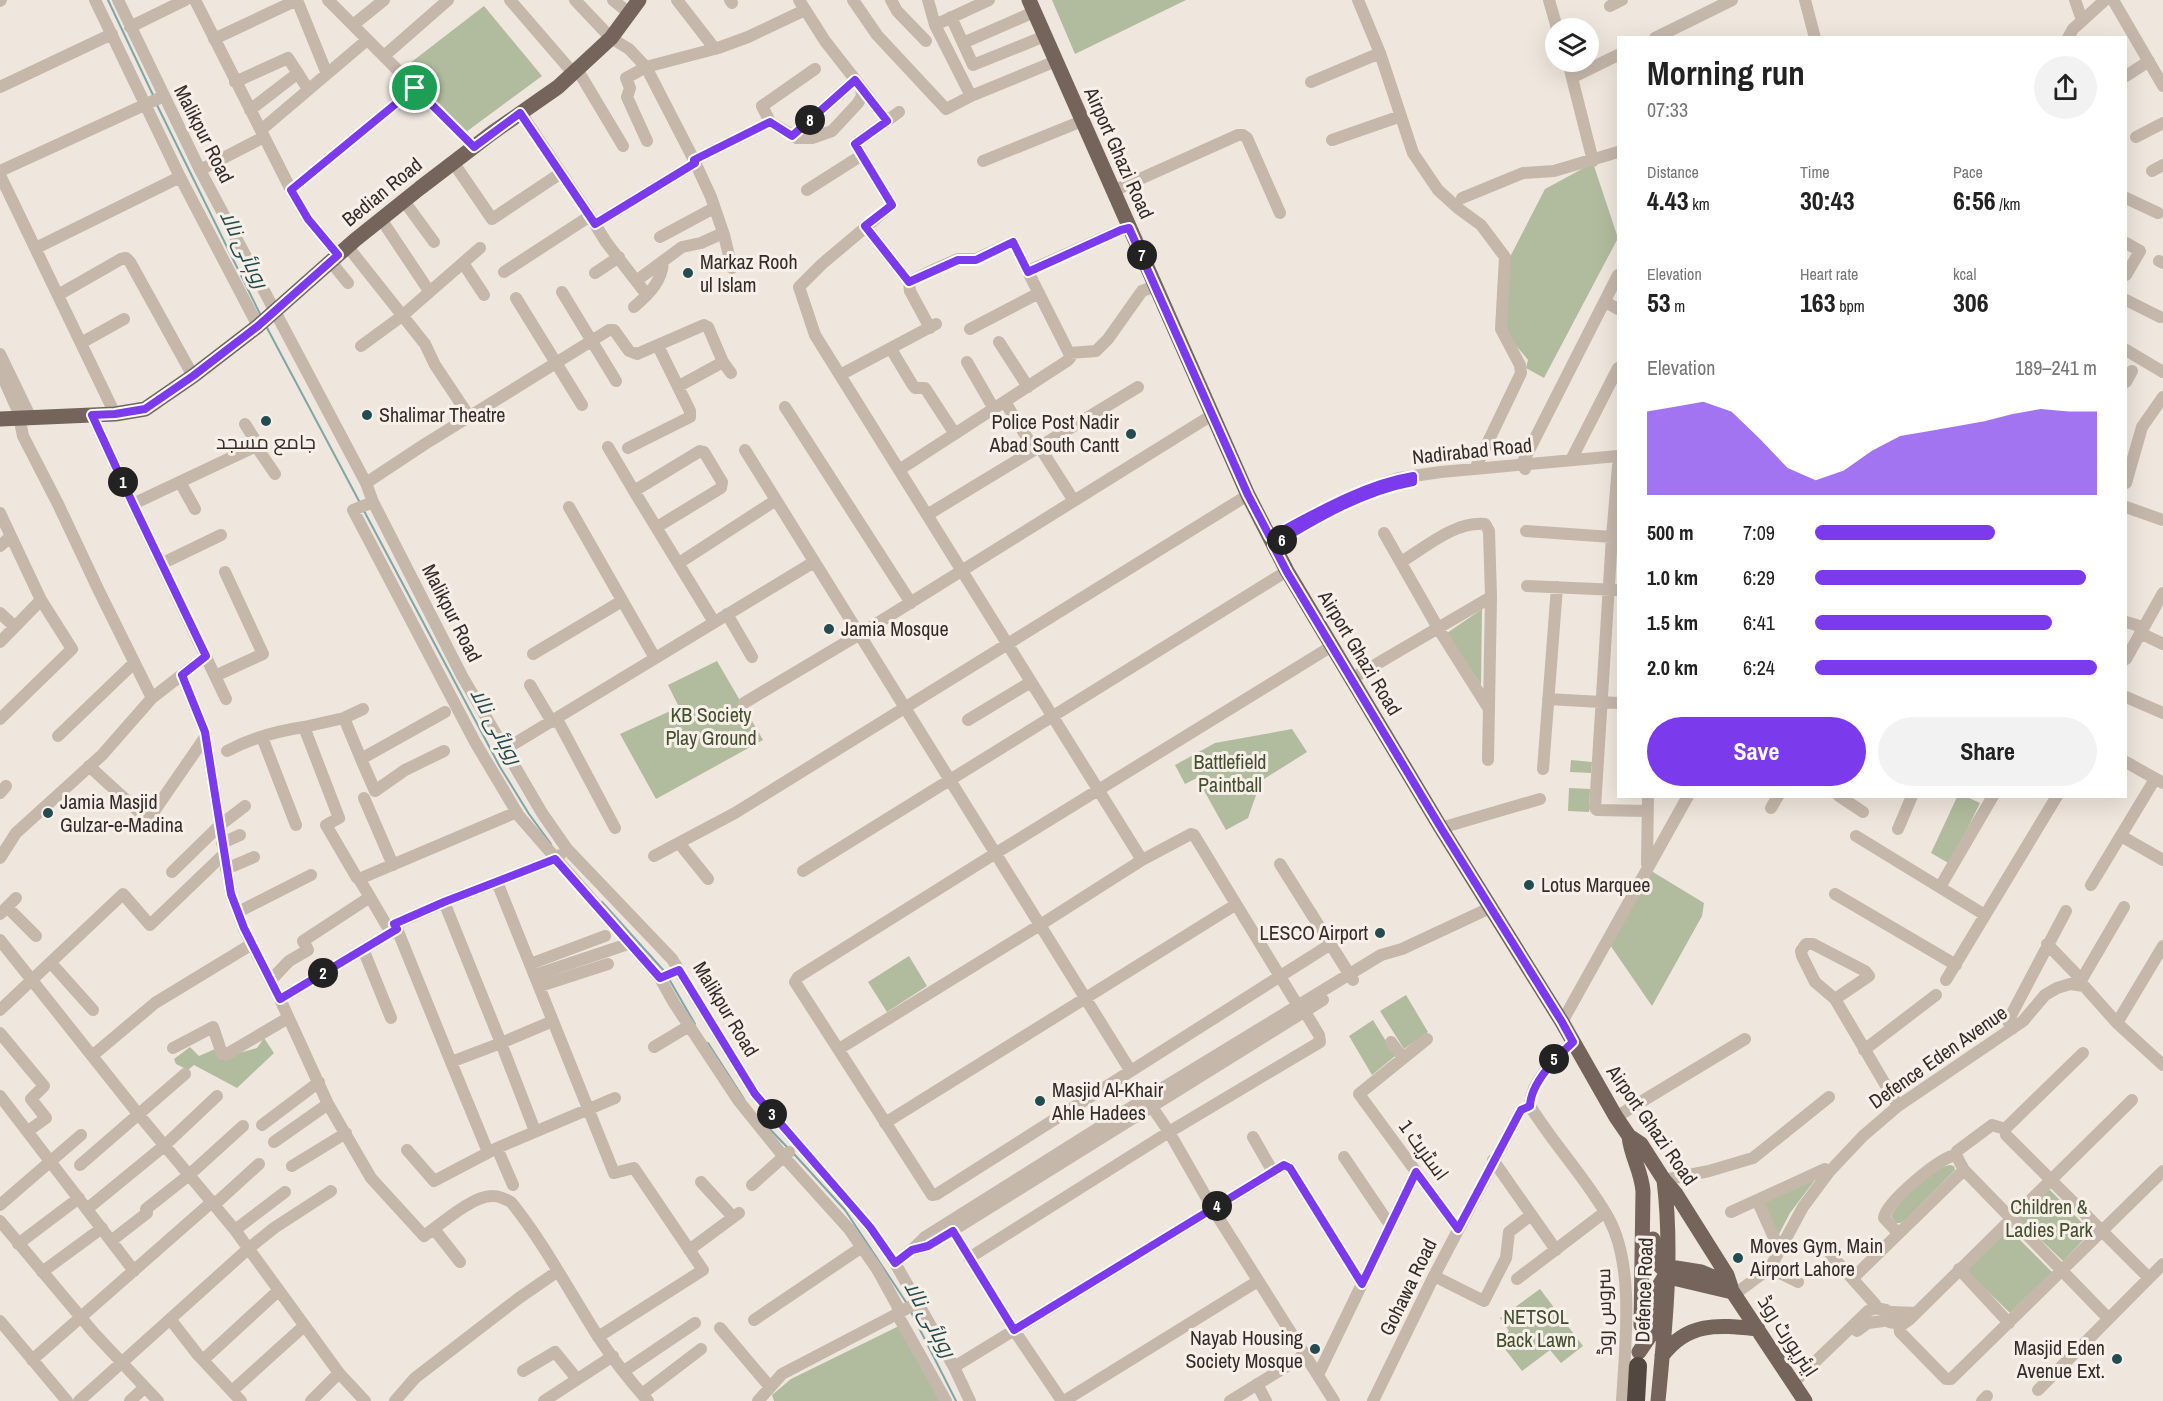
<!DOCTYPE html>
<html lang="en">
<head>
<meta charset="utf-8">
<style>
  body { margin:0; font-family:"Archivo Narrow",Cairo,sans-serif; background:#f2f2f2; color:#222; height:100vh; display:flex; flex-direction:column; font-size:22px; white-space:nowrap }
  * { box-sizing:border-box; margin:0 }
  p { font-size:20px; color:#767676 }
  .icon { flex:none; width:33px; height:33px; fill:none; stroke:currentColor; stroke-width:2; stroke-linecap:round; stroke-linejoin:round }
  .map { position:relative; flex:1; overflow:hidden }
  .side { position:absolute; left:1617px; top:36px; width:510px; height:762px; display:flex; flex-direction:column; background:#fff; border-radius:0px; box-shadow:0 6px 24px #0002 }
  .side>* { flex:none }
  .controls { position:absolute; left:1545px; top:18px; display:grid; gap:12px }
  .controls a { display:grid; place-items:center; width:54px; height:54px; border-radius:50%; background:#fff; box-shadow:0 6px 24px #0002; font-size:30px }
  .pin { position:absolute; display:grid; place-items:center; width:51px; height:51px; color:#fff; margin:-26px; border:3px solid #fff; border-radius:50%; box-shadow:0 2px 6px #0007 }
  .km { position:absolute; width:30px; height:30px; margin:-15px; border-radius:50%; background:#222; color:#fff; font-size:16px; line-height:30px; text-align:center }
  .round { display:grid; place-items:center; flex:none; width:63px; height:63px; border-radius:32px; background:#f2f2f2 }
  .head { display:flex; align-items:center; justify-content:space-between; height:102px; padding:0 30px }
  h1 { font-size:33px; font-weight:800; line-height:45px }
  .metrics { display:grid; grid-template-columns:repeat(3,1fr); gap:9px; height:102px; padding:6px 30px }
  .metrics div { display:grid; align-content:center }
  .metrics b { font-size:26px; font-weight:800 }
  .metrics small { font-size:16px; font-weight:400 }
  .metrics p { font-size:16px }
  .chart { height:168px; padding:12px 30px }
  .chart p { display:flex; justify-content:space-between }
  .chart svg { width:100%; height:108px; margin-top:6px; fill:#7c3aed; opacity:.7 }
  .button { display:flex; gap:12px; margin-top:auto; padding:12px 30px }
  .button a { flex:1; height:69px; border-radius:36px; background:#7c3aed; color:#fff; font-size:24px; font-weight:800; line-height:69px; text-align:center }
  .button a+a { background:#f2f2f2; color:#222 }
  ul { padding:0 30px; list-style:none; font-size:20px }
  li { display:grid; grid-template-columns:96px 72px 1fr; align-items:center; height:45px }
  li i { height:15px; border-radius:8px; background:#7c3aed }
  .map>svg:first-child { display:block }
  .green { fill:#b1bc9e }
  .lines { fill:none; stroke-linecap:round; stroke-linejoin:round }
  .stream { stroke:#7fa6a8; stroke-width:2 }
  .minor { stroke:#c5b7aa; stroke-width:12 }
  .major { stroke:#74645b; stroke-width:15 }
  .highway { stroke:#534741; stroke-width:18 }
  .route-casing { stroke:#fff; stroke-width:12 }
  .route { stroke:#7c3aed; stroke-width:8 }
  .poi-dot { fill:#234c50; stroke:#f7f0e8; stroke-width:2 }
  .labels { text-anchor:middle; stroke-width:6; stroke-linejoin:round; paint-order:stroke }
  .street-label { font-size:20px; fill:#342c29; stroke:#f7f0e8 }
  .poi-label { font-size:20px; fill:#342c29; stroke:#f7f0e8; text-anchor:start }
  .park-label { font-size:20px; fill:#434f2f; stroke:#f7f0e8 }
  .water-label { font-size:21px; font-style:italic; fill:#234c50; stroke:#f7f0e8 }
</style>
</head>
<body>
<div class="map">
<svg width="2163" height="1401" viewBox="0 0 2163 1401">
  <rect width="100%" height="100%" fill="#efe6dd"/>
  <path class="green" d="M1052,0H1186L1075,54Z
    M484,6L542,76L466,132L405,67Z
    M1593,163L1618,238L1544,378L1526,368L1528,360L1514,343L1504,326L1510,257L1545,189Z
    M1482,609L1481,685L1447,633Z
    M717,661L763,740L656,799L620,734L679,707L668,685Z
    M1292,729L1307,752L1261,781L1248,818L1226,830L1197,778L1185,784L1175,765L1215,743Z
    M1571,760L1592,762L1591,773L1570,772Z
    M1569,788L1590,789L1589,812L1568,811Z
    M1957,797H1967L1980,803L1950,864L1931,853Z
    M1648,869L1704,903L1702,916L1652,1006L1608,942Z
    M909,956L927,986L887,1012L868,982Z
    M1406,995L1428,1032L1404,1049L1380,1011Z
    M1373,1020L1395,1056L1372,1075L1349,1036Z
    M264,1038L274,1053L237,1088L194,1065L188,1070L176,1064L174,1059L190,1047L199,1056L215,1049L236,1054L257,1048Z
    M1950,1165L1954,1166L1955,1170L1904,1221L1900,1223H1896L1891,1216C1901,1199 1930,1168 1950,1165Z
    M1815,1180L1790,1213L1778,1236L1761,1202Z
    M2049,1189L2091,1232L2063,1261L2019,1219Z
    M2009,1229L2052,1272L2010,1313L1966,1270Z
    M1540,1289L1583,1346L1561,1363L1550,1350L1522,1371L1498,1340L1509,1331L1500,1318Z
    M901,1325L941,1401H774L772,1395L791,1379Z"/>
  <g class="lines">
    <path class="stream" d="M108,0L153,95
      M156,103L261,316
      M266,326L359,501
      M363,509L500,767L529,814L551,844
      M602,902L665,972L695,1024
      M708,1043L744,1099
      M763,1122L788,1148
      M794,1154L845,1210L906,1302
      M910,1310L956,1401"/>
    <path class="minor" d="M95,0L180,177L258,326
      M118,0L200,170L366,483L373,502L462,676L542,813L567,849L672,959L755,1094L870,1227L895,1263L954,1367L970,1401
      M195,0L291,190L308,219L338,255
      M297,0L327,74
      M328,0L474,147
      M510,0L573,73
      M575,0L611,38L629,49L646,67L694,160L711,197L724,235L732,268
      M613,0L629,13
      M677,0L715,49
      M730,0L732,3
      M853,0L877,35L946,109L971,96L1056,61
      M891,0L897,11L926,41
      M928,0L935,25
      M1358,0L1380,53L1413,153L1438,190L1459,209L1481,225L1505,257L1501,329L1520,365L1521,373L1475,469
      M1549,0L1557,28
      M1805,0L1815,38
      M2075,0L2082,20
      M2113,0L2163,86
      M0,1L1,0
      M1610,6L1622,0
      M951,17L973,65L1045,36
      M353,25L384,0
      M130,27L185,0
      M1655,38L1732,0
      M2068,38L2073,29L2105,0
      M214,39L297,0
      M963,43L1034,12
      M384,56L448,0
      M1568,62L1593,161
      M577,69L623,146
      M2126,76L2149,61
      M1573,77L1618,55
      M235,82L288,58L308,89
      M1311,82L1380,53
      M0,87L112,34
      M861,87L887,121
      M971,96L935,25L989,0
      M250,110L298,73
      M899,112L855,144L892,205L822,264L799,287L815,335L1142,860
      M521,113L590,216L606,242L647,295
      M770,122L762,106L815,69
      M261,130L367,40
      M792,136L855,80
      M2136,137L2163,123
      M1332,140L1401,116
      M647,141L627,97L630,88L626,78L646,67L718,48L748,37L805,10
      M694,160L770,122L797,138H812L832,131L858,103L862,96L861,87L825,41L799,0
      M983,161L1082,121
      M453,162L492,219L561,173
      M200,170L264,137
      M0,171L164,96
      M2152,171L2163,165
      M0,175L115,414
      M291,190L415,88
      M807,190L862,155
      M1113,191L1238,135H1243L1247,138L1280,213
      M1462,198L1523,173L1554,171L1618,152
      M2126,198L2158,213
      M404,201L434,242
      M381,219L429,291
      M595,224L695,163
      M865,226L909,282L933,270L958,259H976L1013,242L1069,353L1070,358L1067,361L899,470
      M660,237L714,208
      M2126,243L2140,251L2126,275
      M348,247L425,344L435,365L469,416
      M36,248L180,177
      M2159,261L2163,263
      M331,262L348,283
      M463,263L484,295
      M1028,271L1121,230L1129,228
      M504,272L590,216
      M595,273L619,257
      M636,281L682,247L701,243L723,233
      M909,282L910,291L930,328
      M562,292L616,381
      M58,295L121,259L126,258L130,262L193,376
      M516,298L582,405
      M2126,300L2160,317
      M1605,302L1618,309
      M634,307C648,295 662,282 663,262
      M970,329L1039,293
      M999,342L1028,387
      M81,343L124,319
      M361,346L402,316L480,248
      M891,349L912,384L915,388H925L955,434
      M2126,350L2163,372
      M1069,353L1096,351L1108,339L1142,291L1156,286
      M0,354L28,412L29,418
      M967,362L994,409
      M0,371L18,411L23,436L58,504L99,591L152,698
      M840,375L936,324
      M2126,382L2132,371
      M679,386L723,362
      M1005,402L1034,449
      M785,407L911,603
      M92,415L133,504L226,699
      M245,424L255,440L256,446
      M1039,446L1074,501
      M608,447L634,491
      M628,448L690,417V411L658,346
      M745,450L1130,1070
      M1571,460L1618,368
      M1618,466L1612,537L1595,808L1597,810L1648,811
      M1525,469L1522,464L1618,275
      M180,482L195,509
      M366,483L425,444L609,330H614L629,351L637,354L704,325L708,327L723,362L731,373
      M2126,483L2142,427L2163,397
      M373,502L353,510L475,742L519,816L660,978L674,1003L738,1100L784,1157L849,1229L877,1269L898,1307L897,1314L782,1374L758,1401
      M133,504L256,446L275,474
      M569,507L655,658
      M2126,507L2163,520
      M0,513L41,600L72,649L0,719
      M927,515L1138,387
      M657,527L721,488L722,482L704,452L700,451L634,491L714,622
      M1526,531L1612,537
      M1384,533L1438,628L1489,709
      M1270,537L1313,514L1371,488L1399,478L1441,472L1618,456
      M0,546L10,537
      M1401,562C1426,547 1455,521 1485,524L1489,531L1491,597L1488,760
      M163,563L221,535
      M679,563L776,500
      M1527,586L1618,590
      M0,613L15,627
      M727,614L752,657
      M2126,622L2143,627
      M2140,633L2163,644
      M0,642L41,600
      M533,654L622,601
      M2126,659L2163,593
      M182,675L205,732L231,894L244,929L280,999L328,1104L371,1178L424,1236C441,1224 473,1195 493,1196C500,1196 505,1199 511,1202C544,1243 569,1291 597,1335C612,1358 630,1381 648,1401
      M215,676L263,654L225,572
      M1351,679L1491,597
      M530,685L552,722
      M2126,697L2163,713
      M1548,699L1618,703
      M744,703L860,634L1212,415
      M344,718L361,759L445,712
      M557,719L615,828
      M968,720L1031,682
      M304,727L344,718L363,709
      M58,736L134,663
      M262,737L296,825
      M504,750L814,562
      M227,751C251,738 277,731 304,727L339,818L326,825L357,878L359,879L370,897
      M361,759L375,791L405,770L444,751
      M2126,762L2163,783
      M89,766L148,820L206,736
      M1543,769L1557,587
      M0,793L6,786
      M1839,796L1863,812
      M364,798L393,865
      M1771,808L1778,796
      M1441,828L1540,799
      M1898,829L1912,796
      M1856,836L1985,915
      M2121,836L2163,860
      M222,843L240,835
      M679,843L708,879
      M654,856L735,813L1248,495
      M0,858L16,833L102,755L152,698L206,656
      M1280,864L1353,980
      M1647,864L1648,796
      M226,869L254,857
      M803,871L1287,571
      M172,872L219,826L245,806
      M359,879L517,812
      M497,882L614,1173L634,1168L703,1270L598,1337
      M2091,885L2155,779
      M1940,887L1993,796
      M1835,894L1956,965
      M444,902L555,859L560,855
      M7,907L36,936
      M238,912L311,875
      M0,914L16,898
      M397,929L451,1062
      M0,940L139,1115L235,1230L339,1373L365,1401
      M1331,944L937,1194L932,1195L795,982L798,977L996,853L1332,646
      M2047,944L2082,980
      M363,949L391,1018
      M51,963L93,1010
      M530,964L605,936
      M535,975L625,945
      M271,980L289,961L308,950L303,941L370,897L391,933
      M1946,980L2057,796
      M2079,984L2124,907
      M540,986L608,964
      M280,999L397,929L395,924L444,902L501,1043L451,1062L488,1152
      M1835,999L1869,976L1865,971L1813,944H1806L1801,951L1802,956L1815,982L1835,999L1898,1106
      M0,1010L123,894L150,925L224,854
      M1562,1022L1688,796
      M2117,1023L2163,946
      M2012,1029L2008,1021L2066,911
      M0,1033L44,1086L31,1099L46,1118L28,1131
      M1427,1039L1359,1094L1458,1229
      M1391,1042L1403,1058
      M654,1047L689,1026
      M173,1048L213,1027L222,1054H227L288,1018
      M839,1049L1040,925L1142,860L1191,834L1194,835L1298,1006
      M1864,1050L1936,995
      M92,1056L155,1003L252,944
      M0,1096L134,1271
      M1148,1101L1169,1132L1213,1209L1334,1401
      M1530,1106C1554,1145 1587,1179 1609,1219C1635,1267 1625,1347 1622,1401
      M1616,1117L1745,1039
      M885,1123L1235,905
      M262,1125L319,1082
      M2005,1129L2083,1053
      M535,1131L501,1043L553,1021
      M1253,1137L1273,1172
      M274,1142L328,1104
      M497,1148L513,1185
      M407,1150L434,1181L497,1148L615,1098
      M1956,1155L1964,1170L2108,1318
      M1344,1157L1390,1225
      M1493,1160L1556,1250
      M80,1165L185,1074
      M292,1166L346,1133
      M1664,1180L1709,1171L1753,1158L1829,1097
      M701,1182L733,1217
      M752,1185L789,1152
      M1757,1200L1776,1242L1781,1246
      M215,1204L259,1164
      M0,1205L81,1135
      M87,1209L164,1146L217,1096
      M1731,1212L1825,1169L1829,1172
      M0,1221L94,1333L158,1401
      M434,1229L460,1262
      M235,1230L285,1192
      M953,1231L1014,1330L1062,1401
      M1898,1233L1884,1218C1885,1203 1941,1156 1956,1155L1957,1151L1992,1125L2005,1129L2006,1135L2149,1278
      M111,1241L147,1213L146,1209L189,1175L243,1126
      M18,1244L79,1198
      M689,1250L739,1213
      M913,1250L928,1246L1323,1000
      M1831,1255L1875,1304V1308
      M969,1258L1169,1132L1320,1042L1319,1035L1305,1012
      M895,1263L912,1250L925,1237L1146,1098L1381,955L1402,949L1492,907
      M1770,1268L1798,1282
      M1959,1269L2009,1323
      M42,1272L102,1228
      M1434,1276L1484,1301L1506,1258L1509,1232L1531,1215
      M1853,1278L1964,1170
      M1517,1279L1605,1212
      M1735,1294L1770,1268L1803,1207L1829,1172L1863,1136L1898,1106L2023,1021L2045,995L2057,988L2070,984L2084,986L2117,1023L2163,1065
      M918,1302L897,1314L946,1401
      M1891,1312L1916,1313
      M170,1319L198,1355L241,1401
      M754,1320L862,1247
      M0,1321L67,1401
      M1889,1322L1903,1324L1910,1319L2132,1100
      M1899,1324L1900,1332L1946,1379H1951L2163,1171
      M720,1328L770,1387
      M1857,1331L1868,1323L1883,1321
      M32,1360L213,1201
      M203,1360L278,1291
      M954,1367L1284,1165L1290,1168L1362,1284
      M523,1371L555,1352L577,1379
      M624,1371L695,1323
      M1318,1375L1416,1172
      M1793,1383L1868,1311L1875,1308L1886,1310
      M1257,1384L1266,1401
      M2038,1390L2163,1264
      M232,1391L304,1326
      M642,1394L701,1349
      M79,1401L248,1249L274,1228L331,1191
      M130,1401L144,1388
      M311,1401L339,1373
      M395,1401L415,1378L519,1298L558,1271
      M544,1401L613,1356
      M1064,1401L1258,1281
      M1230,1401L1305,1355
      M1373,1401L1434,1276L1521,1110L1530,1106C1530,1082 1557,1057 1573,1042
      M1982,1401L1987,1396"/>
    <path class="major" d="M1029,0L1248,495L1287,571L1441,828L1562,1022L1616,1117L1629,1136L1641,1144L1664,1180L1676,1194L1727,1275L1730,1284
      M0,419L115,414L145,409L193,376L258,326L355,240L420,188L492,133L558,87L611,38L639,0
      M1629,1136C1631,1157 1641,1169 1643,1191L1641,1325
      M1653,1239V1256L1661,1267L1673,1278L1728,1291
      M1639,1352L1650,1336L1653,1296L1663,1279L1676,1268L1701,1272L1730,1284L1732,1291L1805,1401
      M1662,1356C1688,1321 1719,1325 1758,1329
      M1658,1401C1665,1328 1673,1253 1664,1180"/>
    <path class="highway" d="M1636,1401L1638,1366"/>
  </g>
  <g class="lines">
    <g class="route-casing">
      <path id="route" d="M855,80L887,121L855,144L892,205L865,226L909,282L958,260H976L1013,242L1028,272L1121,230L1129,228L1248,495L1270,537C1313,514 1364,484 1413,476V482C1363,491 1316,519 1273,545L1287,572L1441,828L1562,1022L1573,1042C1557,1057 1531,1082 1530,1106L1521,1110L1458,1229L1416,1172L1362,1284L1290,1168L1284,1165L1014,1330L953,1231L928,1246L912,1250L895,1263L870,1227L755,1094L679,970L660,978L555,859L444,902L394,924L397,929L280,999L244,928L231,894L205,732L182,675L206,656L133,504L92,415L115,414L145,409L193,376L258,326L338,255L308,219L291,190L415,88L474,147L520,113L595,224L695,163L694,160L770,122L792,136Z"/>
    </g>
    <use href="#route" class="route"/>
  </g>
  <g class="poi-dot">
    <circle cx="688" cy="273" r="6"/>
    <circle cx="367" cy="415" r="6"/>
    <circle cx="266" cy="421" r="6"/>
    <circle cx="1131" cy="434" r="6"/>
    <circle cx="829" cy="629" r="6"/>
    <circle cx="48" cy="813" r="6"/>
    <circle cx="1529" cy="885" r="6"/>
    <circle cx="1380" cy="933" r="6"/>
    <circle cx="1040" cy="1101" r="6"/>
    <circle cx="1738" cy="1258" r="6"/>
    <circle cx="1315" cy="1349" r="6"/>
    <circle cx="2117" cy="1359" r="6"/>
  </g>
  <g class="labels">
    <g class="street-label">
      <text transform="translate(204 134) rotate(63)" y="7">Malikpur Road</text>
      <text transform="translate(1119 153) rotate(66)" y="7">Airport Ghazi Road</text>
      <text transform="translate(382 192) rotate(-39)" y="7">Bedian Road</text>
      <text transform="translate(1472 451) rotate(-6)" y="7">Nadirabad Road</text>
      <text transform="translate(452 613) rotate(63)" y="7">Malikpur Road</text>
      <text transform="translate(1360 653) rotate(59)" y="7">Airport Ghazi Road</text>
      <text transform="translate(726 1009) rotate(59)" y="7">Malikpur Road</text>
      <text transform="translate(1938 1057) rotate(-35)" y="7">Defence Eden Avenue</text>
      <text transform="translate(1652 1125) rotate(55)" y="7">Airport Ghazi Road</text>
      <text transform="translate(1424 1150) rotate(54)" y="7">اسٹریٹ 1</text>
      <text transform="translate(1408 1287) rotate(-64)" y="7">Gohawa Road</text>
      <text transform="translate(1644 1290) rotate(-88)" y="7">Defence Road</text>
      <text transform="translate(1604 1312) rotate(-91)" y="7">سروس روڈ</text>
      <text transform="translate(1788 1336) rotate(57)" y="7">ایئرپورٹ روڈ</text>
    </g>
    <g class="poi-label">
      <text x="700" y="269">Markaz Rooh<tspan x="700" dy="23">ul Islam</tspan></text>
      <text x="379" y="422">Shalimar Theatre</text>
      <text x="1119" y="429" text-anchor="end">Police Post Nadir<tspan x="1119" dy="23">Abad South Cantt</tspan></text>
      <text x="266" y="449" text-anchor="middle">جامع مسجد</text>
      <text x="841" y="636">Jamia Mosque</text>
      <text x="60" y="809">Jamia Masjid<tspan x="60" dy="23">Gulzar-e-Madina</tspan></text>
      <text x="1541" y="892">Lotus Marquee</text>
      <text x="1368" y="940" text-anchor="end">LESCO Airport</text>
      <text x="1052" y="1097">Masjid Al-Khair<tspan x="1052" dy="23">Ahle Hadees</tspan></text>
      <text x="1750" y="1253">Moves Gym, Main<tspan x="1750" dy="23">Airport Lahore</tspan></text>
      <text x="1303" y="1345" text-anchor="end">Nayab Housing<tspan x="1303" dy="23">Society Mosque</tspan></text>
      <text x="2105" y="1355" text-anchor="end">Masjid Eden<tspan x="2105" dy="23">Avenue Ext.</tspan></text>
    </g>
    <g class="park-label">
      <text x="711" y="722">KB Society<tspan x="711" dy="23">Play Ground</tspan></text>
      <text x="1230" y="769">Battlefield<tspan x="1230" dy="23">Paintball</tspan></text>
      <text x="2049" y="1214">Children &amp;<tspan x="2049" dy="23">Ladies Park</tspan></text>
      <text x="1536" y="1324">NETSOL<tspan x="1536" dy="23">Back Lawn</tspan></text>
    </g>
    <g class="water-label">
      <text transform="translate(244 249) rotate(64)" y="7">روہائی نالا</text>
      <text transform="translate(496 726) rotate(61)" y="7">روہائی نالا</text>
      <text transform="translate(930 1319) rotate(61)" y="7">روہائی نالا</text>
    </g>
  </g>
</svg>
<div class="controls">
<a><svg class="icon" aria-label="layers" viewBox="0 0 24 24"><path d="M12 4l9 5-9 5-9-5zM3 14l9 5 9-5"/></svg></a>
</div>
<div class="pin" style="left:415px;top:88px;background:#1e9e55"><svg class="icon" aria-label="arrive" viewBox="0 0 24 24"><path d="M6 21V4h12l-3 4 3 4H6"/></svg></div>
<b class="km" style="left:123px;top:482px">1</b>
<b class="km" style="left:323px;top:973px">2</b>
<b class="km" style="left:772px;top:1114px">3</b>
<b class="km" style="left:1217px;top:1206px">4</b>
<b class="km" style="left:1554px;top:1059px">5</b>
<b class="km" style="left:1282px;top:540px">6</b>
<b class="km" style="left:1142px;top:255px">7</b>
<b class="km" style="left:810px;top:120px">8</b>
<section class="side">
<div class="head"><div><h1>Morning run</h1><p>07:33</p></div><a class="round"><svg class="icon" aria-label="share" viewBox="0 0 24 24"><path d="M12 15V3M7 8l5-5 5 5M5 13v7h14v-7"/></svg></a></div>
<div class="metrics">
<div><p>Distance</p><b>4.43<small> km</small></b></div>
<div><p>Time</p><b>30:43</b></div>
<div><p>Pace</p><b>6:56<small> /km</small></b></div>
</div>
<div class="metrics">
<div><p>Elevation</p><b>53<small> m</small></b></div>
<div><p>Heart rate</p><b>163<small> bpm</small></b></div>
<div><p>kcal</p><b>306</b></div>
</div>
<div class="chart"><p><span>Elevation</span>189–241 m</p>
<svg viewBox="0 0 160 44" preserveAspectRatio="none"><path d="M0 44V10L10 8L20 6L30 10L40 21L50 33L60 38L70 34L80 26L90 20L100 18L110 16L120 14L130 11L140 9L150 10L160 10V44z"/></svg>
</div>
<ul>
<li><b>500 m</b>7:09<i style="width:64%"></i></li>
<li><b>1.0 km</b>6:29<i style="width:96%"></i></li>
<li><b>1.5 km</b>6:41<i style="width:84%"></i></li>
<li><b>2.0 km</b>6:24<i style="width:100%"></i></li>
</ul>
<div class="button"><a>Save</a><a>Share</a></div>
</section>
</div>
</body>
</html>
